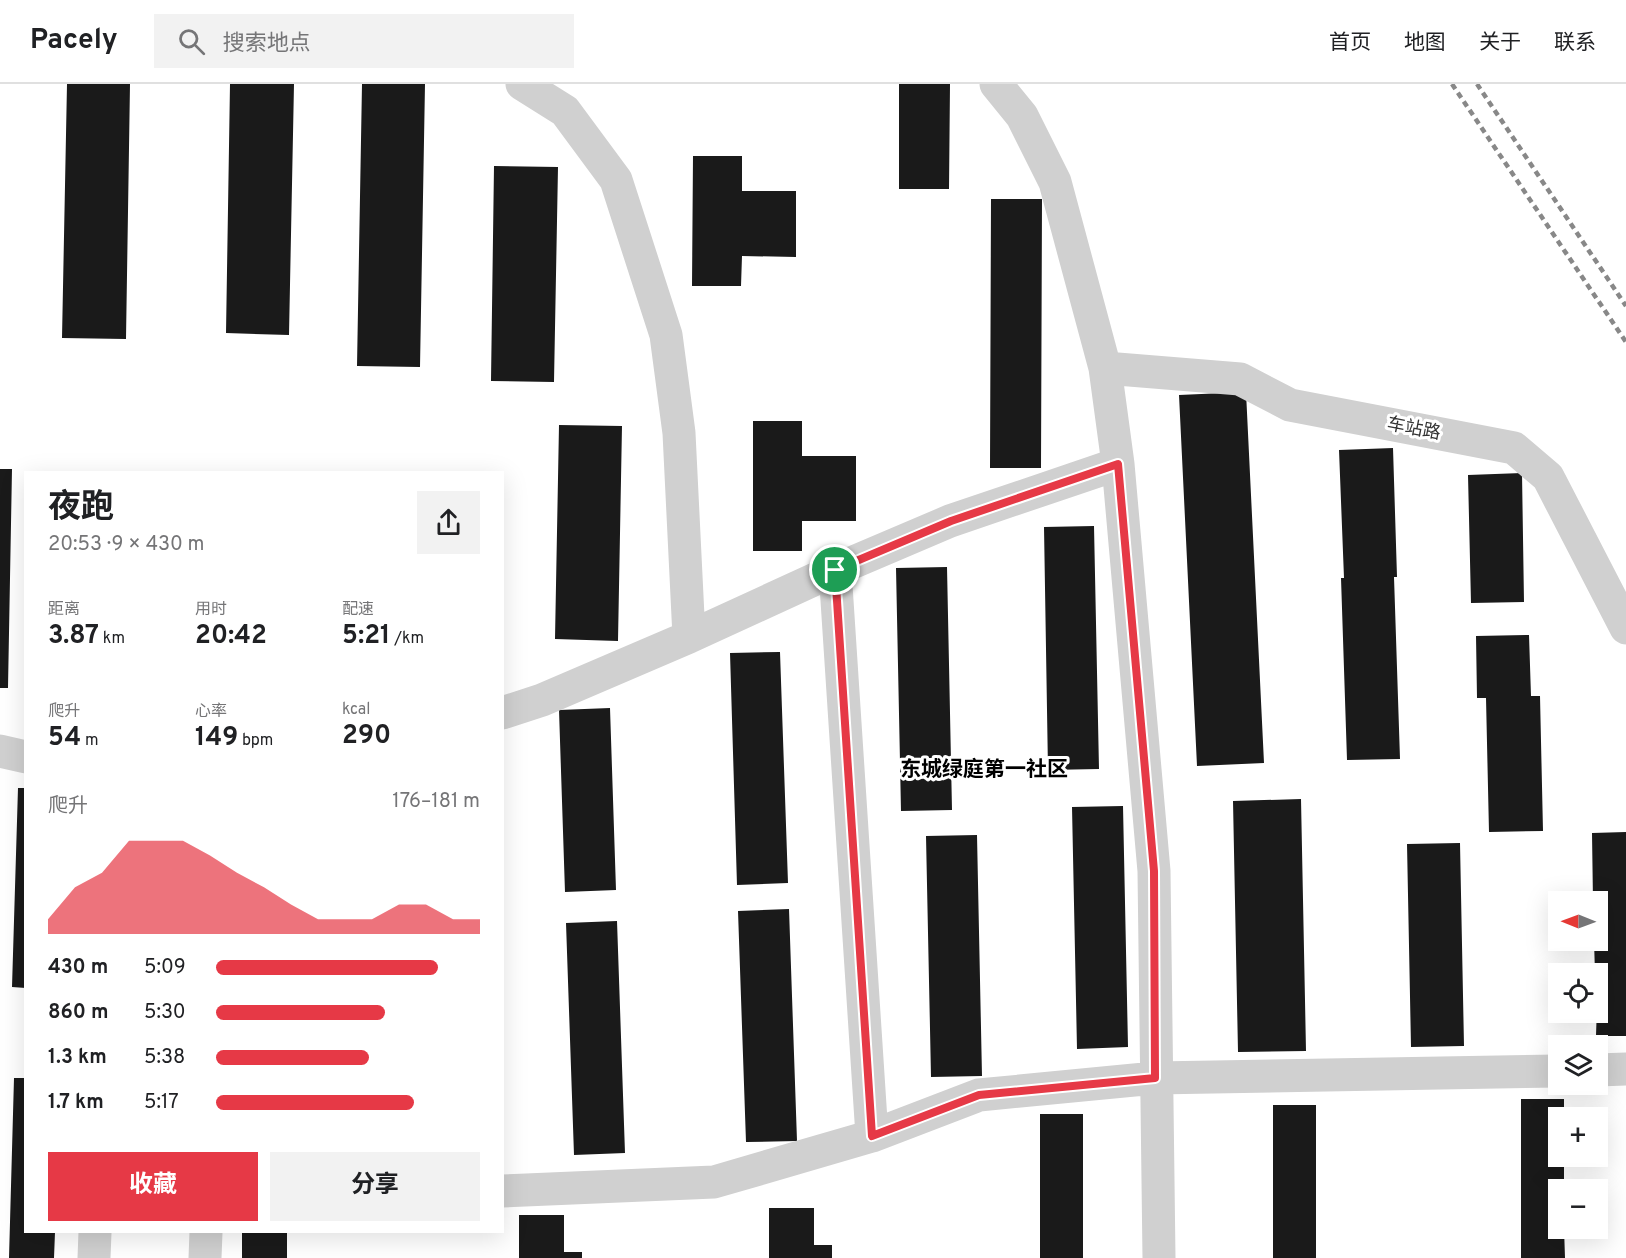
<!DOCTYPE html>
<html lang="zh">
<head>
<meta charset="utf-8">
<style>
  body { margin:0; font-family:Overpass,"Noto Sans SC",sans-serif; background:#f2f2f2; color:#202124; height:100vh; display:flex; flex-direction:column; font-size:22px; white-space:nowrap }
  * { box-sizing:border-box; margin:0 }
  p { font-size:20px; color:#757577 }
  .icon { flex:none; width:33px; height:33px; fill:none; stroke:currentColor; stroke-width:2; stroke-linecap:round; stroke-linejoin:round }
  .map { position:relative; flex:1; overflow:hidden }
  .sheet { position:absolute; left:24px; top:387px; width:480px; height:762px; display:flex; flex-direction:column; background:#fff; border-radius:0px; box-shadow:0 6px 24px #0002 }
  .sheet>* { flex:none }
  .needle { width:39px; rotate:271deg }
  .fabs { position:absolute; left:1548px; top:807px; display:grid; gap:12px }
  .fabs a { display:grid; place-items:center; width:60px; height:60px; border-radius:0px; background:#fff; box-shadow:0 6px 24px #0002; font-size:30px }
  .pin { position:absolute; display:grid; place-items:center; width:51px; height:51px; color:#fff; margin:-26px; border:3px solid #fff; border-radius:50%; box-shadow:0 2px 6px #0007 }
  .round { display:grid; place-items:center; flex:none; width:63px; height:63px; border-radius:0px; background:#f2f2f2 }
  .overview { display:flex; align-items:center; justify-content:space-between; height:102px; padding:0 24px }
  h1 { font-size:33px; font-weight:700; line-height:45px }
  .metrics { display:grid; grid-template-columns:repeat(3,1fr); gap:9px; height:102px; padding:6px 24px }
  .metrics div { display:grid; align-content:center }
  .metrics b { font-size:26px; font-weight:700 }
  .metrics small { font-size:16px; font-weight:400 }
  .metrics p { font-size:16px }
  .chart { height:168px; padding:12px 24px }
  .chart p { display:flex; justify-content:space-between }
  .chart svg { width:100%; height:108px; margin-top:6px; fill:#e63946; opacity:.7 }
  .cta { display:flex; gap:12px; margin-top:auto; padding:12px 24px }
  .cta a { flex:1; height:69px; border-radius:0px; background:#e63946; color:#fff; font-size:24px; font-weight:700; line-height:69px; text-align:center }
  .cta a+a { background:#f2f2f2; color:#202124 }
  ul { padding:0 24px; list-style:none; font-size:20px }
  li { display:grid; grid-template-columns:96px 72px 1fr; align-items:center; height:45px }
  li i { height:15px; border-radius:8px; background:#e63946 }
  header { display:flex; align-items:center; gap:36px; box-sizing:border-box; height:84px; padding:0 30px; background:#fff; border-bottom:2px solid #e0e0e0 }
  header strong { font-size:28px }
  nav { display:flex; gap:33px; margin-inline-start:auto; font-size:21px }
  .search { width:420px; height:54px; background:#f2f2f2; display:flex; align-items:center; gap:15px; box-sizing:border-box; padding:0 21px; border-radius:0px; color:#757577; font-size:22px }
  .map>svg:first-child { display:block }
  .building { fill:#1a1a1a }
  .lines { fill:none; stroke-linecap:round; stroke-linejoin:round }
  .minor { stroke:#d0d0d0; stroke-width:33 }
  .rail { stroke:#888; stroke-width:4.5; stroke-dasharray:6 4.5; stroke-linecap:butt }
  .route-casing { stroke:#fff; stroke-width:12 }
  .route { stroke:#e63946; stroke-width:8 }
  .labels { text-anchor:middle; stroke-width:6; stroke-linejoin:round; paint-order:stroke }
  .street-label { font-size:18px; fill:#333; stroke:#fff }
  .quarter-label { font-size:21px; font-weight:bold; fill:#000; stroke:#fff }
</style>
</head>
<body>
<header>
<strong>Pacely</strong>
<div class="search"><svg class="icon" aria-label="search" viewBox="0 0 24 24"><circle cx="10" cy="10" r="6"/><path d="M15 15l6 6"/></svg>搜索地点</div>
<nav><a>首页</a><a>地图</a><a>关于</a><a>联系</a></nav>
</header>
<div class="map">
<svg width="1626" height="1174" viewBox="0 0 1626 1174">
  <rect width="100%" height="100%" fill="#fff"/>
  <path class="building" d="M67,0H130L126,255L62,254Z
    M230,0H294L289,251L226,249Z
    M362,0H425L420,283L357,282Z
    M899,0H950L949,105H899Z
    M693,72H742V107H796V173L742,172L741,202H692Z
    M494,82L558,83L554,298L491,297Z
    M991,115H1042L1041,384H990Z
    M1246,308L1264,679L1197,682L1179,311Z
    M753,337H802V372H856V437H802V467H753Z
    M559,341L622,342L618,557L555,555Z
    M1393,364L1397,493H1394L1400,675L1347,676L1341,494H1344L1339,366Z
    M0,385H12L8,604H0Z
    M1522,389L1524,518L1471,519L1468,391Z
    M1094,442L1099,685L1048,686L1044,443Z
    M947,483L952,726L901,727L896,484Z
    M1529,551L1531,612H1540L1543,747L1489,748L1486,614H1477L1476,552Z
    M780,568L788,799L737,801L730,569Z
    M610,624L616,806L565,808L559,626Z
    M18,704H26V904L12,903Z
    M1301,715L1306,967L1238,968L1233,717Z
    M1123,722L1128,963L1077,965L1072,723Z
    M1626,748V952H1596L1598,890H1595L1594,856H1598V818H1593L1592,749Z
    M977,751L982,992L931,993L926,752Z
    M1460,759L1464,962L1411,963L1407,760Z
    M789,825L797,1057L746,1058L738,827Z
    M617,837L625,1069L574,1071L566,839Z
    M14,994H26V1148H55L54,1174H9Z
    M1521,1015H1564V1034H1558V1072H1564V1106H1558V1144H1564L1565,1174H1521Z
    M1273,1021H1316V1174H1273Z
    M1040,1030H1083V1174H1040Z
    M769,1124H814V1161H832V1174H769Z
    M519,1131H564V1168H582V1174H519Z
    M242,1148H287V1174H242Z"/>
  <g class="lines">
    <path class="minor" d="M522,0L565,27L616,96L666,251L679,349L689,553
      M996,0L1022,32L1055,98L1105,284L1118,380L1154,787L1159,1174
      M1105,284L1240,295L1290,321L1514,364L1548,393L1626,544
      M835,486L872,1052
      M502,629L542,616L689,553L835,486L950,437L1118,380
      M0,667L26,673
      M1598,986L1626,985
      M502,1107L714,1098L872,1052L979,1011L1155,994L1558,987
      M94,1174L95,1148
      M205,1174L206,1148"/>
    <path class="rail" d="M1452,0L1626,258
      M1477,0L1626,222"/>
  </g>
  <g class="lines">
    <g class="route-casing">
      <path id="route" d="M1118,380L1154,787L1155,994L979,1011L872,1052L835,486L951,437Z"/>
    </g>
    <use href="#route" class="route"/>
  </g>
  <g class="labels">
    <g class="street-label">
      <text transform="translate(1414 344) rotate(11)" y="6">车站路</text>
    </g>
    <g class="quarter-label">
      <text x="984" y="692">东城绿庭第一社区</text>
    </g>
  </g>
</svg>
<div class="fabs">
<a><svg class="needle" viewBox="-14 -14 28 28"><path d="M0-13l5 13h-10z" fill="#e53935"/><path d="M0 13l5-13h-10z" fill="#757577"/></svg></a>
<a><svg class="icon" aria-label="locate" viewBox="0 0 24 24"><circle cx="12" cy="12" r="6"/><path d="M12 2v4M12 18v4M2 12h4M18 12h4"/></svg></a>
<a><svg class="icon" aria-label="layers" viewBox="0 0 24 24"><path d="M12 4l9 5-9 5-9-5zM3 14l9 5 9-5"/></svg></a>
<a>+</a>
<a>−</a>
</div>
<div class="pin" style="left:835px;top:486px;background:#1e9e55"><svg class="icon" aria-label="arrive" viewBox="0 0 24 24"><path d="M6 21V4h12l-3 4 3 4H6"/></svg></div>
<section class="sheet">
<div class="overview"><div><h1>夜跑</h1><p>20:53 · 9 × 430 m</p></div><a class="round"><svg class="icon" aria-label="share" viewBox="0 0 24 24"><path d="M12 15V3M7 8l5-5 5 5M5 13v7h14v-7"/></svg></a></div>
<div class="metrics">
<div><p>距离</p><b>3.87<small> km</small></b></div>
<div><p>用时</p><b>20:42</b></div>
<div><p>配速</p><b>5:21<small> /km</small></b></div>
</div>
<div class="metrics">
<div><p>爬升</p><b>54<small> m</small></b></div>
<div><p>心率</p><b>149<small> bpm</small></b></div>
<div><p>kcal</p><b>290</b></div>
</div>
<div class="chart"><p><span>爬升</span>176–181 m</p>
<svg viewBox="0 0 160 44" preserveAspectRatio="none"><path d="M0 44V38L10 25L20 19L30 6L40 6L50 6L60 12L70 19L80 25L90 32L100 38L110 38L120 38L130 32L140 32L150 38L160 38V44z"/></svg>
</div>
<ul>
<li><b>430 m</b>5:09<i style="width:84%"></i></li>
<li><b>860 m</b>5:30<i style="width:64%"></i></li>
<li><b>1.3 km</b>5:38<i style="width:58%"></i></li>
<li><b>1.7 km</b>5:17<i style="width:75%"></i></li>
</ul>
<div class="cta"><a>收藏</a><a>分享</a></div>
</section>
</div>
</body>
</html>
